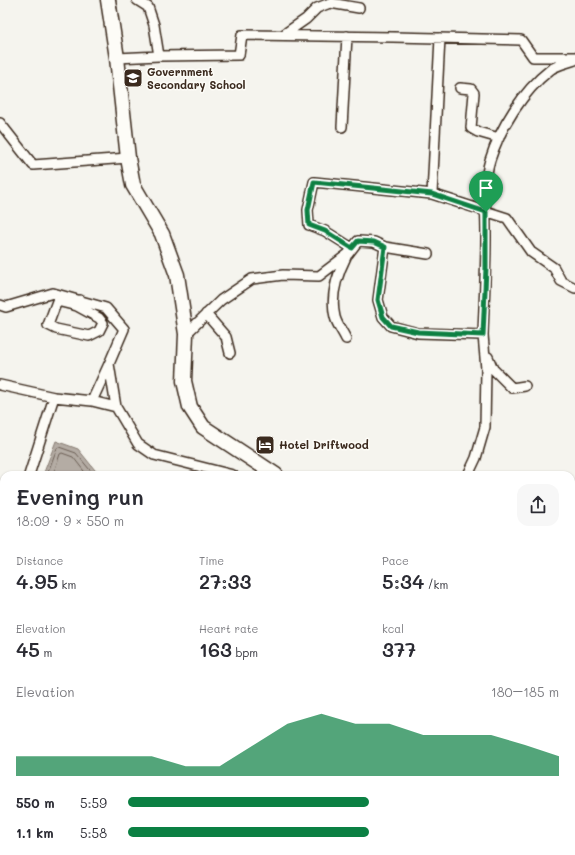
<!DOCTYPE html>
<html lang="en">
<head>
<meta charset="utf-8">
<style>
  body { margin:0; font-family:Mali,sans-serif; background:#f7f7f7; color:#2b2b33; height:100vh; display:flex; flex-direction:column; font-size:15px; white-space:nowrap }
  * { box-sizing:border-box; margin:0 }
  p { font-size:13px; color:#7c7c81 }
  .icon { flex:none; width:22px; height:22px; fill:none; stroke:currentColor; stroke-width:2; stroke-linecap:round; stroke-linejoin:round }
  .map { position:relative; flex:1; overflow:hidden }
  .side { position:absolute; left:0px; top:471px; width:575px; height:384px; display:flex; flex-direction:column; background:#fff; border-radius:12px 12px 0 0; box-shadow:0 1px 3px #0004 }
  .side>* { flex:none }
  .pin { position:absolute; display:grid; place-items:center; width:34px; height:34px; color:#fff; margin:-41px -17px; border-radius:50% 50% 50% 0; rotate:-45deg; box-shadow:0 0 4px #0007 }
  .pin .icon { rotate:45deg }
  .round { display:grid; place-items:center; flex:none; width:42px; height:42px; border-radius:12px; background:#f7f7f7 }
  .summary { display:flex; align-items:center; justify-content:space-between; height:68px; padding:0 16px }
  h1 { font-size:22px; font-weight:600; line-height:30px }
  .figures { display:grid; grid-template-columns:repeat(3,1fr); gap:6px; height:68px; padding:4px 16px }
  .figures div { display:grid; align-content:center }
  .figures b { font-size:20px; font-weight:600 }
  .figures small { font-size:11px; font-weight:400 }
  .figures p { font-size:11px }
  .chart { height:112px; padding:8px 16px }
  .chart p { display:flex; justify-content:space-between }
  .chart svg { width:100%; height:72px; margin-top:4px; fill:#0b8043; opacity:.7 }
  ul { padding:0 16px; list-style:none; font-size:13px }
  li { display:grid; grid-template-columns:64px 48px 1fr; align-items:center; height:30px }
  li i { height:10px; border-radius:5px; background:#0b8043 }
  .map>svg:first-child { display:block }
  .water { fill:#b4aca4; stroke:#84786e }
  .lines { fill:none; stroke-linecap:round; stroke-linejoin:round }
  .shore { stroke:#6b5e54; stroke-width:1 }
  .minor-casing { stroke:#3b2a1e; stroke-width:12 }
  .highway-casing { stroke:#3b2a1e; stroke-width:17 }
  .minor { stroke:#fdfcf7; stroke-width:9 }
  .highway { stroke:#fdfcf7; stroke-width:14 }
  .route-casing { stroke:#fff; stroke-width:8 }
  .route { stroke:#0b8043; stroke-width:5 }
  .labels { text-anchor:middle; stroke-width:3; stroke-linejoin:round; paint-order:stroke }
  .poi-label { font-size:11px; font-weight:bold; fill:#3b2a1e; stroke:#fdfcf7; text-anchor:start }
</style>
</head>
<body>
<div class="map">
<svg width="575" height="855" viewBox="0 0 575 855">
  <rect width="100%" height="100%" fill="#f5f4ee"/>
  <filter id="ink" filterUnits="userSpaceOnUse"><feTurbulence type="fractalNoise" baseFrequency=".025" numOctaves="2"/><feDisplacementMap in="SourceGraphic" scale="8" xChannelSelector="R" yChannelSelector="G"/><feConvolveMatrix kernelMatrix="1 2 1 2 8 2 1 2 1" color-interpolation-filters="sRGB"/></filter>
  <g filter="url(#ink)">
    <path class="water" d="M56,441L78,449L99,475H43Z"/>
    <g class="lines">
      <path class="shore" d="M47,475L57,448L59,447L76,453L94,475
        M53,475L60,454L62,453L73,457L87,475"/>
      <g class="minor-casing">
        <path id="minor" d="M137,0L148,7L154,25L159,56
          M283,35L306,19L317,8L330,3L359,8
          M117,58L159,56L239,55L242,35L393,37L521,40L533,57H575
          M460,88L471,89L474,93L471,128L478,132L499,138
          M0,123L33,165L128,158
          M342,127L347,36
          M432,194L440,38
          M385,247L428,254
          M352,248L325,231L309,225L308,210L314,182L432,194L507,218L531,252L554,268L561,281L575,288
          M0,305L6,307L53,293L106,308L124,329L109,364L116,407L138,444L154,455L233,475
          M77,306L57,301L48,325L56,329L89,336L99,331L103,323L99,318L77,306L80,300
          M206,314L226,337L230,353
          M186,334L221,300L252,279L283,275L319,276L348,254L358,241L374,242L385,247L378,300L383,317L391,326L418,333L483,335C484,302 486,269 486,235C486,212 483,182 490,160C500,128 523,91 550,70C556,65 567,63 575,60
          M346,339C343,332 337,325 335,317C330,297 337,275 346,257
          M488,357L493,369L512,388L525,386
          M0,385L54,397
          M92,401L109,364
          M29,475L54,397L92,401L116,407
          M468,475L476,458L485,427L486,369L483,335
          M0,504L4,505
          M0,564L4,550
          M0,697H4
          M571,734L575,730
          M0,760L4,763
          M252,851L268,855
          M364,851L365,855
          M44,855L47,851
          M542,855L547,851"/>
      </g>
      <g class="highway-casing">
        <path id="highway" d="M108,0L117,58L128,158L133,185L162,234L177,275L186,334L184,381L190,407L203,427L276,475
          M565,851L566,855"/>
      </g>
      <use href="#minor" class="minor"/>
      <use href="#highway" class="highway"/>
    </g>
  </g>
  <g class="lines" filter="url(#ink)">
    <g class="route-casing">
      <path id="route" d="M314,182L432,194L486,212V268L483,335L418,332L391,326L383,317L378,300L385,247L374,242L358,241L352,248L325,231L309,225L308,210Z"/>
    </g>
    <use href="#route" class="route"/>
  </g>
  <defs>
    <g id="school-square" transform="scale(1)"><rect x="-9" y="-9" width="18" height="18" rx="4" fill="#3b2a1e" stroke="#fdfcf7"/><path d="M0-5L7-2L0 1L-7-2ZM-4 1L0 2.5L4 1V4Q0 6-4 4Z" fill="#fff"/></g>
    <g id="hotel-square" transform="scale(1)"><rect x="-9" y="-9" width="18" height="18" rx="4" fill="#3b2a1e" stroke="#fdfcf7"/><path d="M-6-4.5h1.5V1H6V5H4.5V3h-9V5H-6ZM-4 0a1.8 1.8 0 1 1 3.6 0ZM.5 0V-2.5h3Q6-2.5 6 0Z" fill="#fff"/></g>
  </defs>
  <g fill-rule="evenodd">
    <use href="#school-square" x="133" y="78"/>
    <use href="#hotel-square" x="265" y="445"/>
  </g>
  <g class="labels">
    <g class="poi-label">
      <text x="147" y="76">Government<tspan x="147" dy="13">Secondary School</tspan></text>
      <text x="279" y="449">Hotel Driftwood</text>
    </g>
  </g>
</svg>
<div class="pin" style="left:486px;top:212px;background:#1e9e55"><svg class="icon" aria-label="arrive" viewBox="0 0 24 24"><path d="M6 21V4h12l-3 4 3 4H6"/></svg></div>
<section class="side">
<div class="summary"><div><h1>Evening run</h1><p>18:09 · 9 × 550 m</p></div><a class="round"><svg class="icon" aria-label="share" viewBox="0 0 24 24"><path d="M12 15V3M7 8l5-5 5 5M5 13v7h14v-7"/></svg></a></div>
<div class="figures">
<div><p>Distance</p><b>4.95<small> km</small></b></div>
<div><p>Time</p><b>27:33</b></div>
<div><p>Pace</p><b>5:34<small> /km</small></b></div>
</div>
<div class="figures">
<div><p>Elevation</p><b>45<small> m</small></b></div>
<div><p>Heart rate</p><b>163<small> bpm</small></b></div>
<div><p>kcal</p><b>377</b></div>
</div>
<div class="chart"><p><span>Elevation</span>180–185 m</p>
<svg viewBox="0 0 160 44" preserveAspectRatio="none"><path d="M0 44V32L10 32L20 32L30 32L40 32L50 38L60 38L70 25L80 12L90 6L100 12L110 12L120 19L130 19L140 19L150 25L160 32V44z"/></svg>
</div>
<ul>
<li><b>550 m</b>5:59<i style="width:56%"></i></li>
<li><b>1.1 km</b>5:58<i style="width:56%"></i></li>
</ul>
</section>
</div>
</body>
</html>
